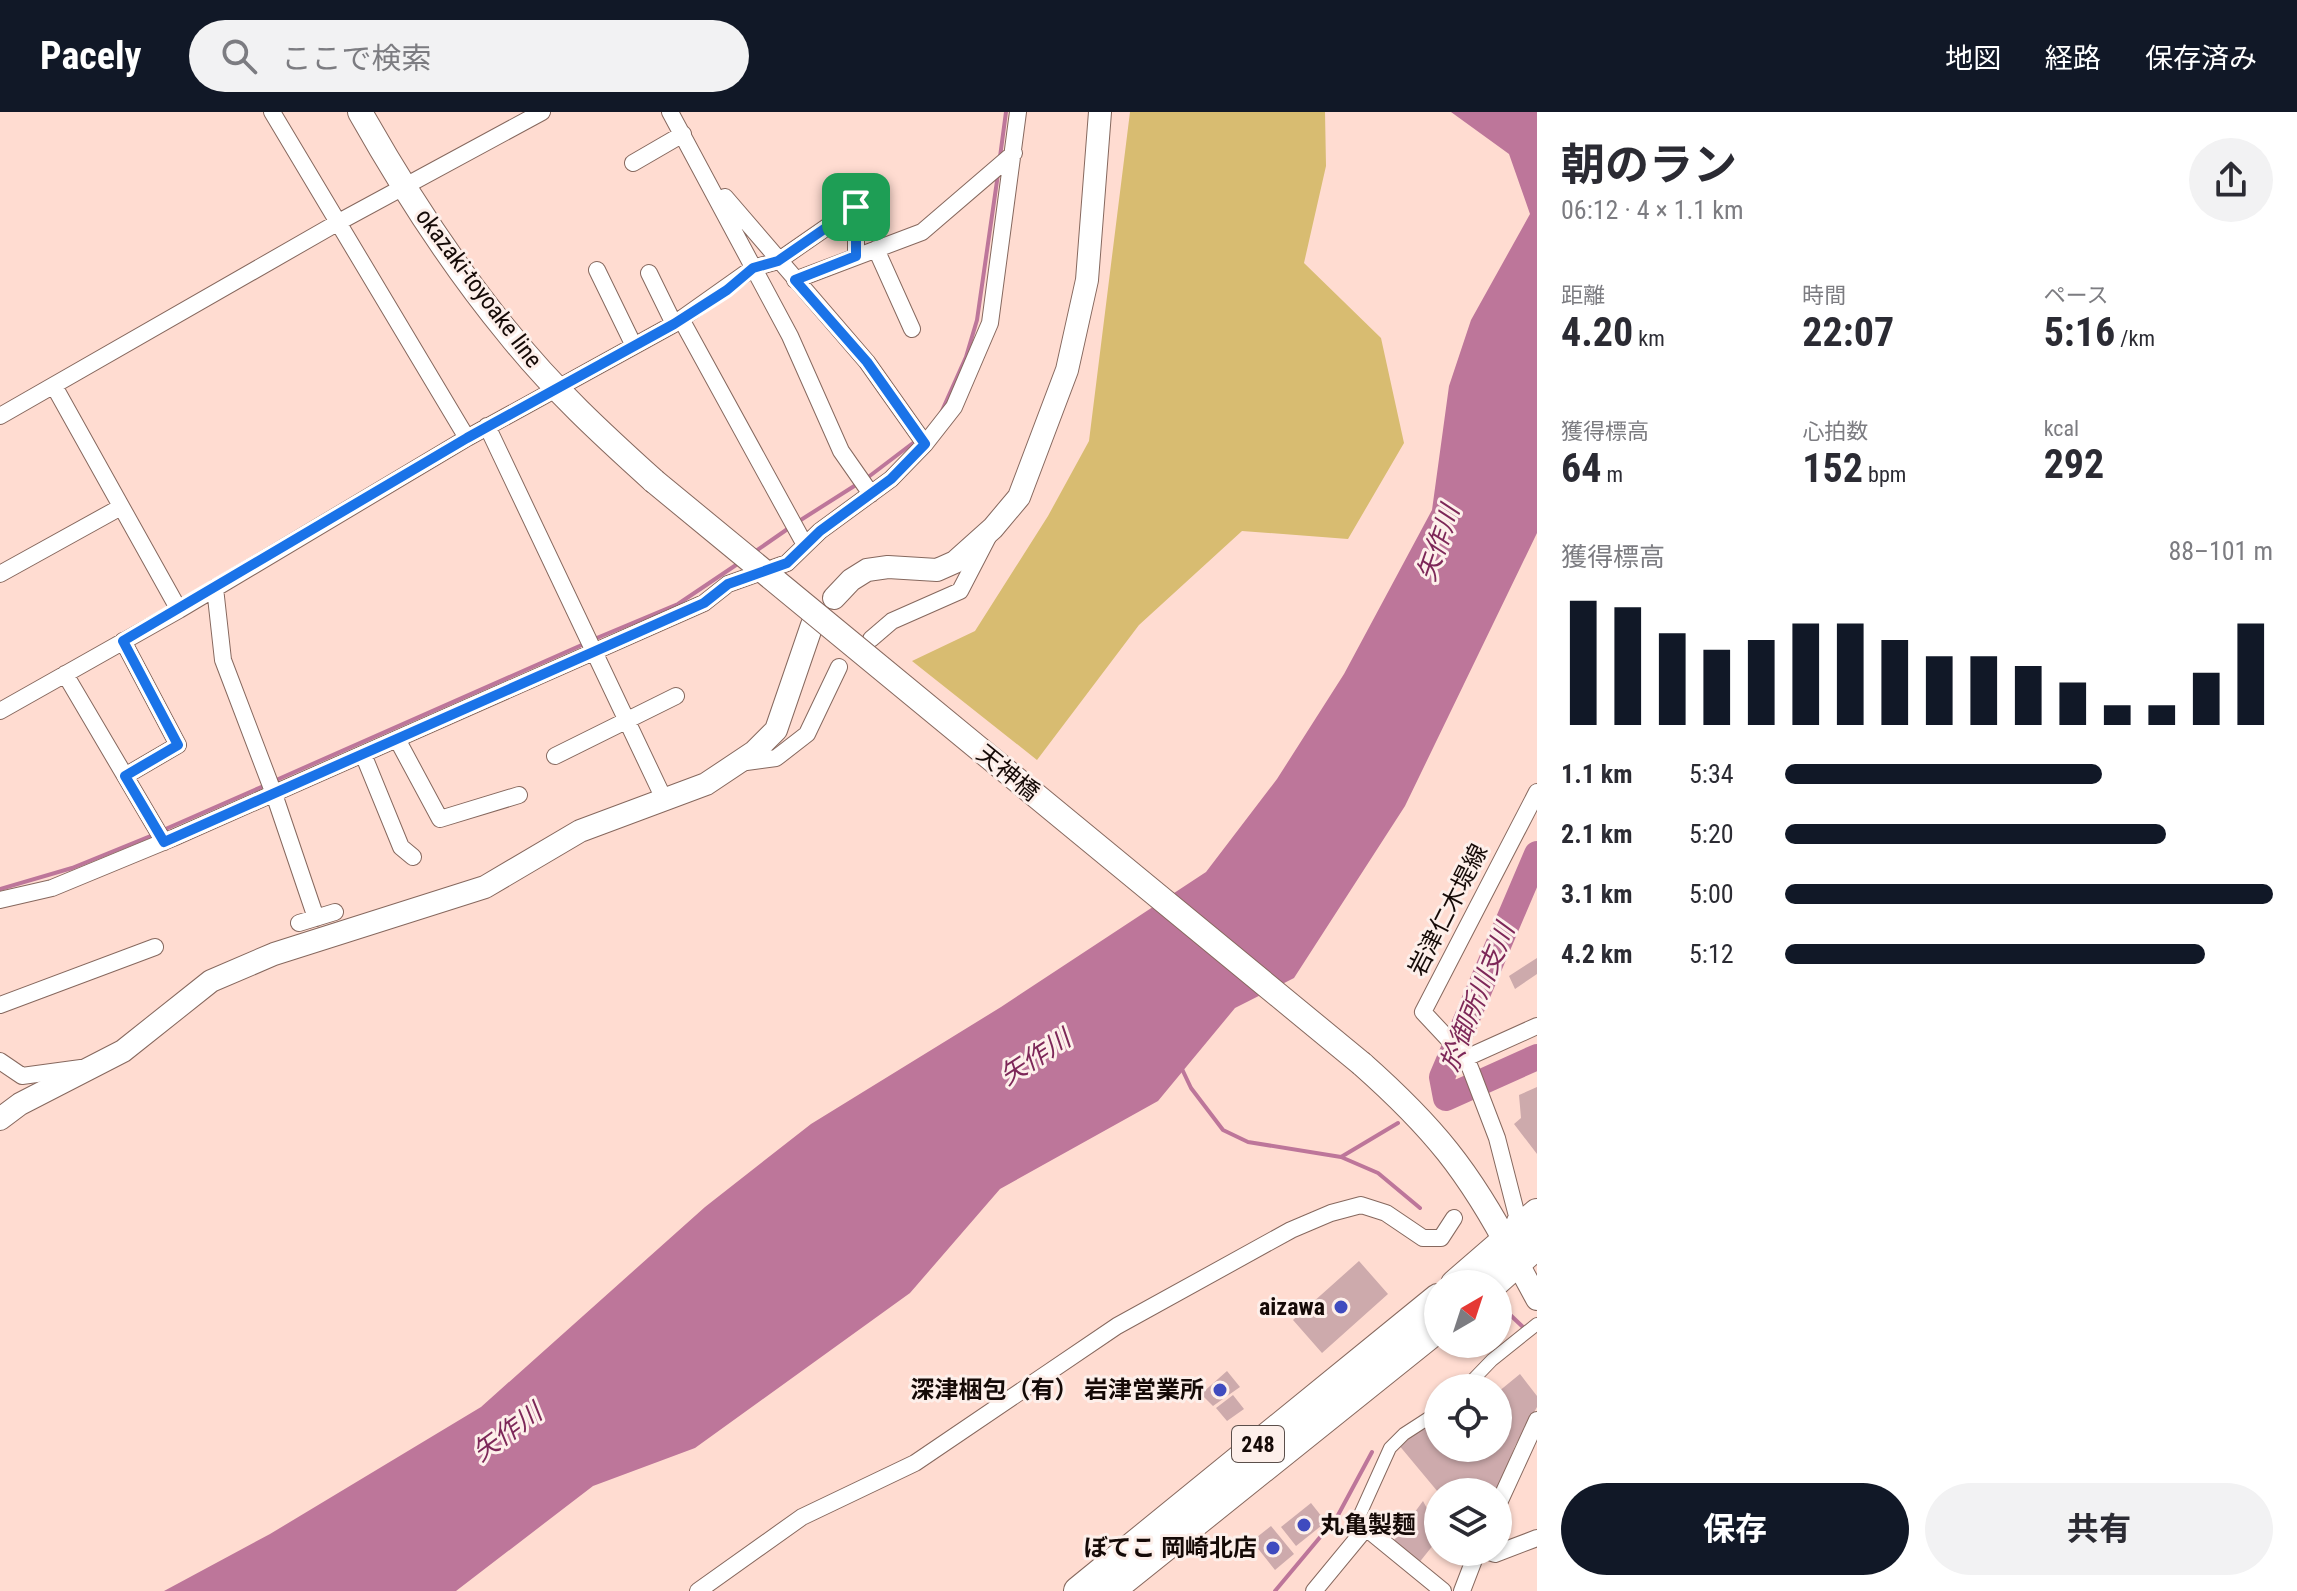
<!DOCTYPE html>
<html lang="ja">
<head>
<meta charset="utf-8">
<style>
  body { margin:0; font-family:"Roboto Condensed","Noto Sans JP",sans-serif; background:#f2f2f3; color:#2b2b33; height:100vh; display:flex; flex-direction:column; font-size:30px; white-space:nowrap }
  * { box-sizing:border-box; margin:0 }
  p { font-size:26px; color:#7c7c81 }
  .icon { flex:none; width:44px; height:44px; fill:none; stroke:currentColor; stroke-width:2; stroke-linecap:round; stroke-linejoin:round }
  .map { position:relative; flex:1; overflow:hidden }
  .panel { display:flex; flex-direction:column; background:#fff; width:760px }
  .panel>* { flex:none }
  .needle { width:52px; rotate:39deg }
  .controls { position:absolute; left:1424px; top:1158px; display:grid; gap:16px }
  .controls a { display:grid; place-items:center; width:88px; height:88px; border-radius:50%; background:#fff; box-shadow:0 2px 6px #0004; font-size:40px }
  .pin { position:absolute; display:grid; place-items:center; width:68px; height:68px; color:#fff; margin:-34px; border-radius:16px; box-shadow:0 4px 12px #0006 }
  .round { display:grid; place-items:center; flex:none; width:84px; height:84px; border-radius:42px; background:#f2f2f3 }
  .summary { display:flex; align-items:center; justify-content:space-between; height:136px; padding:0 24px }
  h1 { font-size:44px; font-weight:700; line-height:60px }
  .metrics { display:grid; grid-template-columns:repeat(3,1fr); gap:12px; height:136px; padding:8px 24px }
  .metrics div { display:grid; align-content:center }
  .metrics b { font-size:40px; font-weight:700 }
  .metrics small { font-size:22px; font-weight:400 }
  .metrics p { font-size:22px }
  .chart { height:224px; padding:16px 24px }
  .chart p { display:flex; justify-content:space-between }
  .chart svg { width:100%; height:144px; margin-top:8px; stroke:#111827; stroke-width:6 }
  .action { display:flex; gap:16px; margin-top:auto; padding:16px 24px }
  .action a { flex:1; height:92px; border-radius:48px; background:#111827; color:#fff; font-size:32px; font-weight:700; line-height:92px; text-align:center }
  .action a+a { background:#f2f2f3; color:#2b2b33 }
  ul { padding:0 24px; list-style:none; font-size:26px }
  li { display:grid; grid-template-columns:128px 96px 1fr; align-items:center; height:60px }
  li i { height:20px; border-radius:10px; background:#111827 }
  header { display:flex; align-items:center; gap:48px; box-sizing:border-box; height:112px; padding:0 40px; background:#111827; color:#fff }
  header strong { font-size:38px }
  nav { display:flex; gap:44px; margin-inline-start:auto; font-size:28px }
  .search { width:560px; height:72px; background:#f2f2f3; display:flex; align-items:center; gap:20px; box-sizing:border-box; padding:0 28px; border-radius:44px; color:#7c7c81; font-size:30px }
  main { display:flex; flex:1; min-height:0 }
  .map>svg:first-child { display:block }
  .green { fill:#d8bc71 }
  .water { fill:#bd769a }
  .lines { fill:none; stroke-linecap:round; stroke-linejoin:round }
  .stream { stroke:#bd769a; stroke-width:4 }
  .river { stroke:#bd769a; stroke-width:26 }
  .building { fill:#cdaaac }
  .pedestrian-casing { stroke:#86685e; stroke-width:14 }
  .minor-casing { stroke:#86685e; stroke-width:18 }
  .tertiary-casing { stroke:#86685e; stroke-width:24 }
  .secondary-casing { stroke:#86685e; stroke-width:26 }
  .trunk-casing { stroke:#86685e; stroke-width:30 }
  .pedestrian { stroke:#fff; stroke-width:12 }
  .minor { stroke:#fff; stroke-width:16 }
  .tertiary { stroke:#fff; stroke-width:22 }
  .secondary { stroke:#fff; stroke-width:24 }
  .trunk { stroke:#fff; stroke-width:28 }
  .secondary-bridge-casing { stroke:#86685e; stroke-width:26; stroke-linecap:butt }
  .secondary-bridge { stroke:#fff; stroke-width:24 }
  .route-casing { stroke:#fff; stroke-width:16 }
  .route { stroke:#1a73e8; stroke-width:10 }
  .poi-dot { fill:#3f4bbf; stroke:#fdefea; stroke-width:3 }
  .labels { text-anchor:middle; stroke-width:6; stroke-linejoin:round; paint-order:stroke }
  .shield { fill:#fdefea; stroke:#5b4f4b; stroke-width:2 }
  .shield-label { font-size:22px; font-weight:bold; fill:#150a07 }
  .street-label { font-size:24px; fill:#150a07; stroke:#fdefea }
  .poi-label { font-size:24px; font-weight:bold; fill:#150a07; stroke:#fdefea; text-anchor:end }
  .water-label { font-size:26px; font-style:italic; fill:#7d2758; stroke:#fdefea }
</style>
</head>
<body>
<header>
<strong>Pacely</strong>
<div class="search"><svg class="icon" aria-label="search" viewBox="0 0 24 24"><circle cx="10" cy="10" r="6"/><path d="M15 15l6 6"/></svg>ここで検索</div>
<nav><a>地図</a><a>経路</a><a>保存済み</a></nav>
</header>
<main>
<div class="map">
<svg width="1537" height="1479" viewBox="0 0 1537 1479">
  <rect width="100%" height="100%" fill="#ffdcd1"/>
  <path class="green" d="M1130,0H1325L1326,54L1304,151L1381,226L1404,331L1348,427L1242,419L1139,513L1037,648L912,549L975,519L1048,404L1089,329Z"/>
  <path class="water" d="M1451,0H1537V421L1405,694L1294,866L1235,896L1158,989L1000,1077L910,1181L695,1336L593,1374L456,1479H164L270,1422L481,1295L705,1095L811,1012L1001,895L1206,760L1277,667L1344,562L1432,398L1449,274L1471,208L1530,102L1509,42Z"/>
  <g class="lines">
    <path class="stream" d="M1000,45L1006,0
      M941,301L966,245L977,208L998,62
      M867,366L917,328
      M796,411L859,371
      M753,441L789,416
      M592,528L678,492L739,451
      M274,669L584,532
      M161,719L266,673
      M0,777L72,756L153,723
      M1182,957L1191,976L1223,1018L1248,1030L1341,1045L1398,1011
      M1437,990L1446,986
      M1341,1045L1378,1061L1420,1096
      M1503,1196L1524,1216
      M1275,1479L1337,1405L1372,1340"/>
    <path class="river" d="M1537,742L1442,965L1446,986L1537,945"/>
  </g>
  <path class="building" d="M1537,846V862L1515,877L1509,864Z
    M1537,975V1042L1514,1012L1521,1006L1519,983Z
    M1359,1149L1388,1182L1322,1241L1293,1208Z
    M1227,1259L1240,1275L1213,1294L1201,1282Z
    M1520,1262L1537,1284V1295L1515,1334L1497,1380H1438L1398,1332L1422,1313L1436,1330L1438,1328V1336H1498V1280Z
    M1233,1283L1244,1297L1227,1309L1216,1296Z
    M1423,1389L1438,1417V1427L1418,1452L1392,1431Z
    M1311,1391L1326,1410L1296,1434L1281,1415Z
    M1271,1414L1294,1442L1275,1458L1252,1429Z"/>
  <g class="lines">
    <g class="pedestrian-casing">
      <path id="pedestrian" d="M1465,1276L1492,1248L1537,1212
        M1356,1428L1353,1418L1390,1336L1404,1322L1438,1300"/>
    </g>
    <g class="minor-casing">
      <path id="minor" d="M272,0L467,326
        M670,0L790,224L841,339L871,382
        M633,51L683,22
        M725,85L867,250L925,332
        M856,95V144
        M876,137L912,217
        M597,158L634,234
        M649,161L674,212
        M795,168L922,120L1014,41
        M681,207L805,433
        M54,274L179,498
        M0,304L337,111L542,0
        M487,314L664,687
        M0,462L121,395
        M215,476L223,548L274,682L316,806
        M871,527L892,509L960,479L988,425
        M123,529L178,633L125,664
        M65,562L164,730
        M0,599L179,498L467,326L674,212L753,156L778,149L876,81
        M397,627L440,707L519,683
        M363,642L401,735L413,745
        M555,644L676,584
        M739,651L776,646L807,622L839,555
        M0,788L52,776L173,726L704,491L728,472L787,451L820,419L891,367L925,332L954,295L990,211L1018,0
        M299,811L335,800
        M0,893L155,835
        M1466,946L1537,914
        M0,949L22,964L81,956
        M1510,1121L1517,1104L1497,1026L1471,958L1466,946L1423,900L1537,680
        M1498,1393L1537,1308
        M1489,1440L1495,1442L1537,1426
        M698,1479L802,1405L915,1351L1117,1214L1291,1118L1331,1101L1361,1093L1386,1101L1423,1126H1441L1454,1106
        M1314,1479L1366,1416L1443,1479
        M1462,1479L1477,1440"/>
    </g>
    <g class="tertiary-casing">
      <path id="tertiary" d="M834,486L851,468L867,458L888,455L937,458L955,450L993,416L1019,385L1067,258L1087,168L1100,0
        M0,1007L20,992L123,939L211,869L274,842L485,775L580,719L706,672L754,640L776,618L812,513
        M1518,1152L1537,1187"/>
    </g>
    <g class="secondary-casing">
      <path id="secondary" d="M360,0C404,78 452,153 509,222C552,276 603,323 654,369
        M1362,952C1433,1015 1469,1059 1513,1143"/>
    </g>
    <g class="trunk-casing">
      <path id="trunk" d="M1455,1172L1537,1101
        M1493,1172L1537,1133
        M1078,1479L1438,1186
        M1110,1479L1438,1216"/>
    </g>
    <use href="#pedestrian" class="pedestrian"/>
    <use href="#minor" class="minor"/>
    <use href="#tertiary" class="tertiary"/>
    <use href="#secondary" class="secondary"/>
    <use href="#trunk" class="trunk"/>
    <g class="secondary-bridge-casing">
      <path id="secondary-bridge" d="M654,369L1362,952"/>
    </g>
    <use href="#secondary-bridge" class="secondary-bridge"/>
  </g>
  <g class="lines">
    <g class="route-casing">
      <path id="route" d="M856,95V144L795,168L867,250L925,332L891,367L820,419L787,451L728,472L704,491L164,730L125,664L178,633L123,529L467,326L674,212L727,178L753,156L778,149Z"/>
    </g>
    <use href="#route" class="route"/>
  </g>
  <g class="poi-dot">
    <circle cx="1341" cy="1195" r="8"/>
    <circle cx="1220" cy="1278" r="8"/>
    <circle cx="1304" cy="1413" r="8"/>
    <circle cx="1273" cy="1436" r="8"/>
  </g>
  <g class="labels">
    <rect class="shield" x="1232" y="1314" width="52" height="36" rx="6"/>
    <g class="shield-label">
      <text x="1258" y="1340">248</text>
    </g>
    <g class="street-label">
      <text transform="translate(479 176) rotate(53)" y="8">okazaki-toyoake line</text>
      <text transform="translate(1008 661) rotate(39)" y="8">天神橋</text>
      <text transform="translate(1448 798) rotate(-63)" y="8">岩津仁木堤線</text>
    </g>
    <g class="poi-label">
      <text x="1325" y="1203">aizawa</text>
      <text x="1204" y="1286">深津梱包（有） 岩津営業所</text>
      <text x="1320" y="1421" text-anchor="start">丸亀製麺</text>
      <text x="1257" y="1444">ぼてこ 岡崎北店</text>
    </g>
    <g class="water-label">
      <text transform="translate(1438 431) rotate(-71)" y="9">矢作川</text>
      <text transform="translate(1477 885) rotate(-68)" y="9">於御所川支川</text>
      <text transform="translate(1035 945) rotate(-33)" y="9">矢作川</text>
      <text transform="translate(507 1320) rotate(-36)" y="9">矢作川</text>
    </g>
  </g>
</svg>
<div class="controls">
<a><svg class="needle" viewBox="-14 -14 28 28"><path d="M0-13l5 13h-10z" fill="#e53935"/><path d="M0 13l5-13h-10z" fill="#7c7c81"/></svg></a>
<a><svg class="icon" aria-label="locate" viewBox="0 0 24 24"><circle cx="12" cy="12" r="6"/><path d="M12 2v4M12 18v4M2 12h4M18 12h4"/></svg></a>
<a><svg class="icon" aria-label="layers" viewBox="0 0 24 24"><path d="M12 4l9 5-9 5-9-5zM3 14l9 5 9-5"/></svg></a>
</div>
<div class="pin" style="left:856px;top:95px;background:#1e9e55"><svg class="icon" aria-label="arrive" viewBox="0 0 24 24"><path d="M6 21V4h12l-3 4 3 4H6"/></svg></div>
</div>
<section class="panel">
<div class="summary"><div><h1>朝のラン</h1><p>06:12 · 4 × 1.1 km</p></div><a class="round"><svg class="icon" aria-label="share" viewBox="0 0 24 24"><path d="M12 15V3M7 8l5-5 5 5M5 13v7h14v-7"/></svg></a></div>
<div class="metrics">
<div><p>距離</p><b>4.20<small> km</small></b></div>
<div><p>時間</p><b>22:07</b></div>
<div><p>ペース</p><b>5:16<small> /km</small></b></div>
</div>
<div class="metrics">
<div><p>獲得標高</p><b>64<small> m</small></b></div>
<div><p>心拍数</p><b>152<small> bpm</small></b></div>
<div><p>kcal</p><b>292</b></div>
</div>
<div class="chart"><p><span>獲得標高</span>88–101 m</p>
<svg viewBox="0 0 160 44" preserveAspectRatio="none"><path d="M5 44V6M15 44V8M25 44V16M35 44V21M45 44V18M55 44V13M65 44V13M75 44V18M85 44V23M95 44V23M105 44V26M115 44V31M125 44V38M135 44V38M145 44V28M155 44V13"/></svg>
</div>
<ul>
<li><b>1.1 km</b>5:34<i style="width:65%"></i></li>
<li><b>2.1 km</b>5:20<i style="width:78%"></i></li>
<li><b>3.1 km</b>5:00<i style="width:100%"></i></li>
<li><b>4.2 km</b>5:12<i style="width:86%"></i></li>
</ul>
<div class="action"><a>保存</a><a>共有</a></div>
</section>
</main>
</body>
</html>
